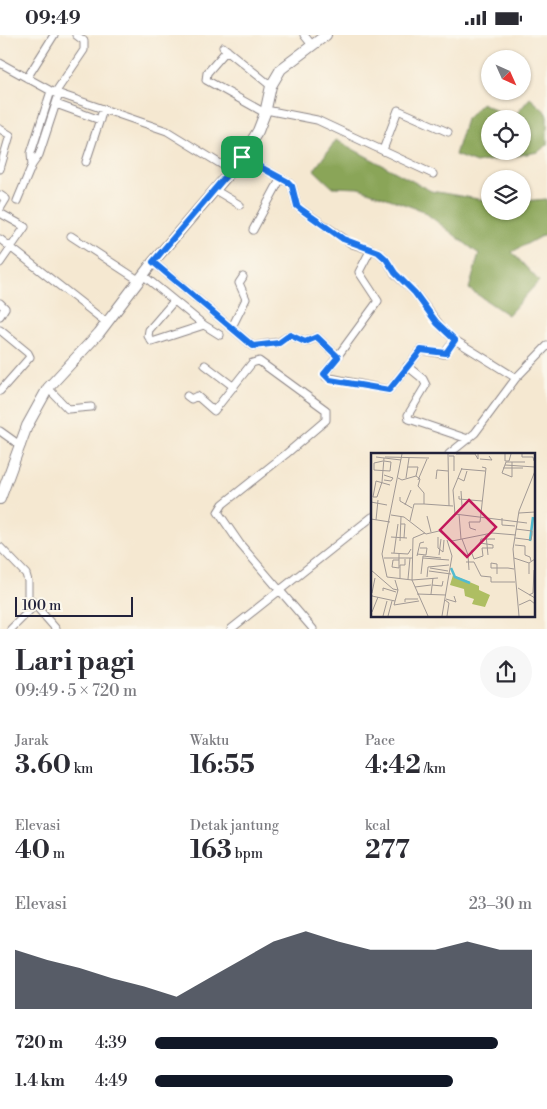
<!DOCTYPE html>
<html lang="id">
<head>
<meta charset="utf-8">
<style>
  body { margin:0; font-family:"Libre Bodoni",serif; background:#f7f7f7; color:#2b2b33; height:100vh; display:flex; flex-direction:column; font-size:19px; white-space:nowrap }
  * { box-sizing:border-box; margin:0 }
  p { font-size:16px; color:#7c7c81 }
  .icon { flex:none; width:28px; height:28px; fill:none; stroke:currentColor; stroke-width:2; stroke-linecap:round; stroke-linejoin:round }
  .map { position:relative; height:594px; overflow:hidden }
  .details { display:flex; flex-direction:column; background:#fff; flex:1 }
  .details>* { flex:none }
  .needle { width:32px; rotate:135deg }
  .tools { position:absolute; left:481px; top:15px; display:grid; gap:10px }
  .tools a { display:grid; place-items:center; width:50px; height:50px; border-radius:50%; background:#fff; box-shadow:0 1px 4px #0004; font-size:25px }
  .scale { position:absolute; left:15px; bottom:12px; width:118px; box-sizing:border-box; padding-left:5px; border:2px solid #22223b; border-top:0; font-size:14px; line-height:18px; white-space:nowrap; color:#22223b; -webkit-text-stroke:4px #fbf7ec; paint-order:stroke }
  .pin { position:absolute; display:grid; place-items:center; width:42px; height:42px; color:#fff; margin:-21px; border-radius:10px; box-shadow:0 2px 8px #0006 }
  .round { display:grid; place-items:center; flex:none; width:52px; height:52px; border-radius:26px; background:#f7f7f7 }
  .overview { display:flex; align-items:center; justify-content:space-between; height:85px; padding:0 15px }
  h1 { font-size:28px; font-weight:800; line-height:38px }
  .figures { display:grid; grid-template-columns:repeat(3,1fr); gap:8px; height:85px; padding:5px 15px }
  .figures div { display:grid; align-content:center }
  .figures b { font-size:25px; font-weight:800 }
  .figures small { font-size:14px; font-weight:400 }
  .figures p { font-size:14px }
  .chart { height:140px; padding:10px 15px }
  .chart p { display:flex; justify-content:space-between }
  .chart svg { width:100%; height:90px; margin-top:5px; fill:#111827; opacity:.7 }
  ul { padding:0 15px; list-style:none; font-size:16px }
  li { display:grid; grid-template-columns:80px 60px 1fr; align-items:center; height:38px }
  li i { height:12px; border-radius:6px; background:#111827 }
  .status { display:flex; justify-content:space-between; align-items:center; height:35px; padding:0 25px; background:#fff; direction:ltr }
  .status svg { height:14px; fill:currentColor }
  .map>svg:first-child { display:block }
  .forest { fill:#8aa558; stroke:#56644a }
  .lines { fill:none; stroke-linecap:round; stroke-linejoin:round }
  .street-casing { stroke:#8c8586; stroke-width:9 }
  .secondary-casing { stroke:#8c8586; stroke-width:12 }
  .street { stroke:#fff; stroke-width:7 }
  .secondary { stroke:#fff; stroke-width:10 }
  .route-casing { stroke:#fff; stroke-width:10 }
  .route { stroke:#1a73e8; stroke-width:6 }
  .inset-river { fill:none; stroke:#52bbd0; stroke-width:2.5 }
  .inset-road { fill:none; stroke:#a19995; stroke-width:1 }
  .view { fill:#c2185b; fill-opacity:0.15; stroke:#c2185b; stroke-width:2.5 }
  .inset-edge { fill:none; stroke:#22223b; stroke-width:2.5 }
</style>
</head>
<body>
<div class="status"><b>09:49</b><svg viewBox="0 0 49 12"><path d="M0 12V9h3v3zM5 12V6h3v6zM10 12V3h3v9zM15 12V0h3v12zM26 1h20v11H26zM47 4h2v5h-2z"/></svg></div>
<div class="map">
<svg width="547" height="594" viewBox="0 0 547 594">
  <rect width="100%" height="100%" fill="#fbf7ec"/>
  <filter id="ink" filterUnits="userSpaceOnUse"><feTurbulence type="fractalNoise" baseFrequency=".02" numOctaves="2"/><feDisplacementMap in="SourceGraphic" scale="10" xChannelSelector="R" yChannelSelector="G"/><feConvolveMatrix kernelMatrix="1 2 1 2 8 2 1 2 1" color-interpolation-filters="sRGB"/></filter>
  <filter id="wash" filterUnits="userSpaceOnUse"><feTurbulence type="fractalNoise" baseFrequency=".0096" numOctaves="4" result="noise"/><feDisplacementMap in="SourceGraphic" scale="20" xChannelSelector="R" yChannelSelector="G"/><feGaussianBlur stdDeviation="1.12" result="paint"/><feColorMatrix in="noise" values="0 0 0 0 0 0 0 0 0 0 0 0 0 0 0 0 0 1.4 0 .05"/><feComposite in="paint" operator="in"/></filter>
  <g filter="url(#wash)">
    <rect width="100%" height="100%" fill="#f5e8d1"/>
    <path class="forest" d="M530,63L547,78V110L538,117L476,128L455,120L466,84L482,68L511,84H490V116H522V84H512Z
      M336,105L431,156L490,166V176H522L523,166L547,164V198L512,217L539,246L508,280L469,254L479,219L423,176L359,153L332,152L314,135Z"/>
  </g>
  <g filter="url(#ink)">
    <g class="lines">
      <g class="street-casing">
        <path id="street" d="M304,0L312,10
          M223,12L271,51
          M227,15L207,38L206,45L265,78
          M0,28L51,56L167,96L232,136
          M27,43L54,0
          M55,58L84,15V6L76,0
          M56,69L100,85
          M266,75L317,85L433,139
          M0,94L10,100L0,134
          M383,115L398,75L448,97
          M242,122L288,147L292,151L297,171L302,175L352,209L378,217L386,224L395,239L415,258L443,294L455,305L516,343
          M86,127L103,75
          M32,130L31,118L51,56
          M215,155L240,170
          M0,160L6,164L0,174
          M17,166L32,130L39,120L59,59
          M0,178L25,192L0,228
          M253,195L281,143
          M71,201L140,246
          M0,204L107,288
          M371,214L359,237L378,266L326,337V342L389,355L421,315L444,319L455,305
          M153,227L253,311L279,307L290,300L305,307L317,302L338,322
          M144,241L204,290L220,300
          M174,266L149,295L148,301L152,307L204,290
          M0,268L5,273L0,281
          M232,292L246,264L239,248L243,242
          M0,295L28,318L30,322L0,356
          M205,330L234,352
          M407,331L423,344L426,350L408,380L409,384L468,404
          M48,353L68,374L91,372
          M187,361L191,364L197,361L214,376L252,328L259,326L326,375V385L286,419L223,469L218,477L240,509L313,594
          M0,396L21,411
          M449,419L475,398L516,343L547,311
          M0,512L26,539L28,546V562L56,594
          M11,594L35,570
          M231,594L372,482"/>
      </g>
      <g class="secondary-casing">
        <path id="secondary" d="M0,464L27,391L48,353L99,298L153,227L238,128L258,96L265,78L271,51L281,34L326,0"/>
      </g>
      <use href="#street" class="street"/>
      <use href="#secondary" class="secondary"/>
    </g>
  </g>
  <g class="lines" filter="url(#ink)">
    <g class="route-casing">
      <path id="route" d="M242,122L288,147L292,151L297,171L302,175L343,204L378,217L386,224L395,238L415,258L437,288L455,305L446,318L421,315L389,355L330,345L324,339L338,322L317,302L305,307L290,300L279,308L253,311L153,227Z"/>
    </g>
    <use href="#route" class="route"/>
  </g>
  <g transform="translate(371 418)">
    <rect width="164" height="164" fill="#f5e8d1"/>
    <path d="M82,122L108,133V137L119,142L114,154L101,151L103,146L94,143L93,136L79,132Z" fill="#aebe62"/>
    <path class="inset-river" d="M159,88L162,64M80,115L84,124L99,130"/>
    <path class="inset-road" d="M31,1L11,101L16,124L41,127L42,85L54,80M77,1L78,53M85,1H104L107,6V1M134,1V8H138L140,1M151,1V4H162L163,8M78,3H83V18M5,4L30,7M14,4L58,5M109,6L121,7L118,3M12,8L3,10V17L19,18L20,9L13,8M141,9V24L131,20L135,9H154M134,12L164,14M37,14H47L45,23M91,15L82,37L84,61L156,70M132,15H152M90,16L114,18M45,23L49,26L47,33L53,40V51L82,53M27,25L31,27L45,23M35,25L38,5M87,25L93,28L96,18M65,26L66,17L77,18M13,27L20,28L22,25L13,22M47,27L56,6M90,38L91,53M88,43V46L111,48M2,44H6L11,29L13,5M2,44L5,28L19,32M29,44V48L41,55M0,49L16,52M34,52L40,37M148,60L164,59M88,61L90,86M20,62L33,64L55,81L68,78L81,88L121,80L145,82M56,63L60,79M131,65V72L144,73M0,66L19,69M5,67L7,47M39,68L43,51H53M30,71H34L33,85M105,77L99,75L98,69H109L115,15L111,14M115,82L117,102M20,84L36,85M67,84V95L72,99L73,87M144,85L160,87L161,82V78L145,76M91,86L97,102L98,117M29,88L30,64M109,92L100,98L103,106L112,103L111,95H122V92M122,92L109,90L110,86H124M144,92L154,93V102L159,104L160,108M20,100L37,101L40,96M23,100L27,71M46,101L55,102L56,95H49M68,102L70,86M46,103L49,90L53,89M13,105H42M52,105L78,107M143,105L158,110M28,107H22L21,114L28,115V101M95,109H103L110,123L120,124V129H144M59,115L77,118M0,117L22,136L27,137M58,118L80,121M50,121L52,103L70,105M126,121V111L120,110V115H137L143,116M158,121V110L164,106M56,124L57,114L78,112M29,125V112H34V106M37,126L39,105M24,127L27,137L23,152L48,148M61,132L71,133L72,128M44,134L60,132M147,135L164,145M12,138V135L25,139M0,140L1,143L24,148M1,140L4,125M46,141L75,142M60,141L62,125M158,142L162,140L163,117M75,146L85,149L83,143M74,147L78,150L76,163M34,149V146H47M148,152L159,147L164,151M1,159L7,144M12,163L16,148M17,163L21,148M57,163L41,127L67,125M71,163L81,103L76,87M148,163L142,96L148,58L164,18"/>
    <path class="view" d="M98,47L125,74L96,104L69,77Z"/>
    <rect width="164" height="164" class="inset-edge"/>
  </g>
</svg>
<div class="tools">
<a><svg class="needle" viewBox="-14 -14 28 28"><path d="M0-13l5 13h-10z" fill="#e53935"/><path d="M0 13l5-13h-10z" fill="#7c7c81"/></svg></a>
<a><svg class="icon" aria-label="locate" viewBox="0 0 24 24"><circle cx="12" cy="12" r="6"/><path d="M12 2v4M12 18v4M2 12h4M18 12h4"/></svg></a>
<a><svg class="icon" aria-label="layers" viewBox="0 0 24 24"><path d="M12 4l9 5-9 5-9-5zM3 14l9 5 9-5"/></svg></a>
</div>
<div class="scale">100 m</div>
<div class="pin" style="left:242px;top:122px;background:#1e9e55"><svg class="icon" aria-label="arrive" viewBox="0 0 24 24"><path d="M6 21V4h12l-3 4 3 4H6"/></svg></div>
</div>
<section class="details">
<div class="overview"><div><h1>Lari pagi</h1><p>09:49 · 5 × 720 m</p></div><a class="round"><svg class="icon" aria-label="share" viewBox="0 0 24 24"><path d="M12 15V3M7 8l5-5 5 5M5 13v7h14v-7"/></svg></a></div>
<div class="figures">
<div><p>Jarak</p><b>3.60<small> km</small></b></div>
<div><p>Waktu</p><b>16:55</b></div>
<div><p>Pace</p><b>4:42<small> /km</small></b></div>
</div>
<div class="figures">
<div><p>Elevasi</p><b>40<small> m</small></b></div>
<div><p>Detak jantung</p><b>163<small> bpm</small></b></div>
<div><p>kcal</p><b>277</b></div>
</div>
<div class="chart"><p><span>Elevasi</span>23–30 m</p>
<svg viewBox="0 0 160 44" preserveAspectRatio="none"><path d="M0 44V15L10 20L20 24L30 29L40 33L50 38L60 29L70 20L80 11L90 6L100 11L110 15L120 15L130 15L140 11L150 15L160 15V44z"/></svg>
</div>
<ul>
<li><b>720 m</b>4:39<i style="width:91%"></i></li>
<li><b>1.4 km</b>4:49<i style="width:79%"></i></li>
</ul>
</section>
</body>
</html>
